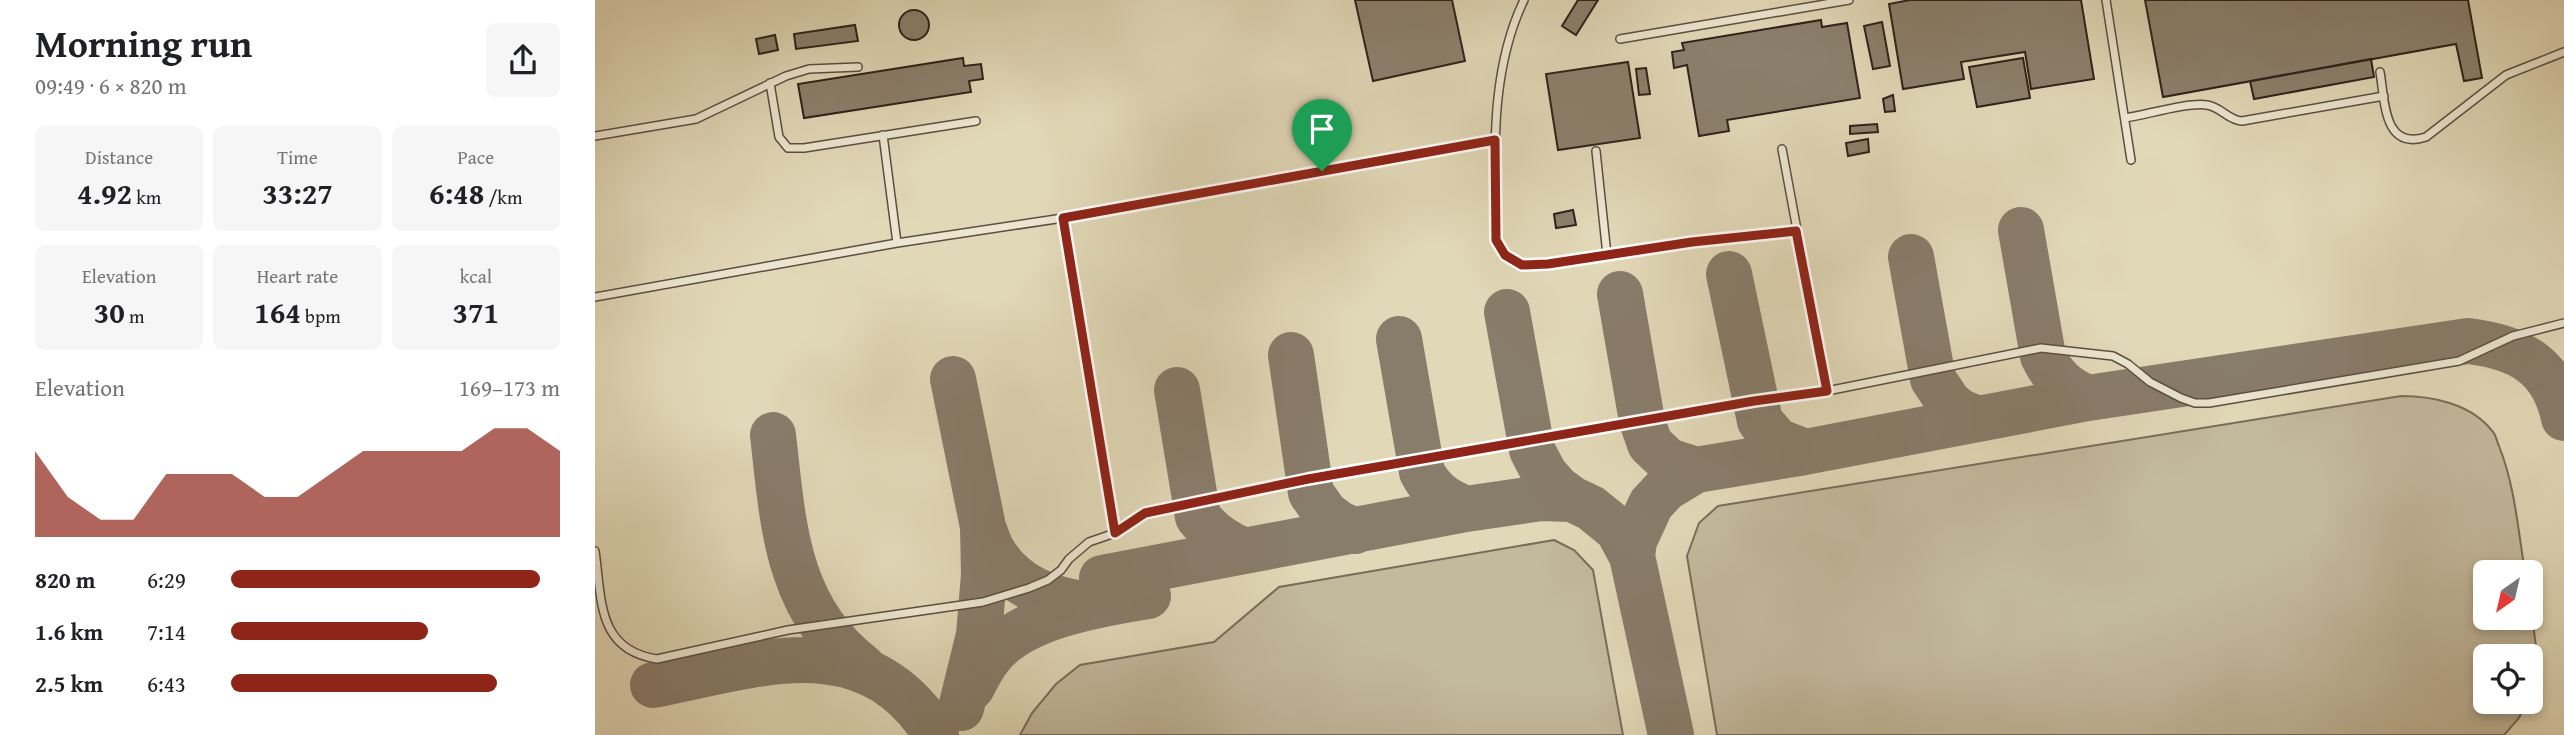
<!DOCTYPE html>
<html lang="en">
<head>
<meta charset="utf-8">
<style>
  body { margin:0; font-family:"Gentium Book Plus",serif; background:#f6f6f6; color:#202124; height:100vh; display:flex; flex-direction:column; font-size:26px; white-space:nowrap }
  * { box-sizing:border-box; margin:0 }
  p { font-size:23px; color:#757577 }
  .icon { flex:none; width:38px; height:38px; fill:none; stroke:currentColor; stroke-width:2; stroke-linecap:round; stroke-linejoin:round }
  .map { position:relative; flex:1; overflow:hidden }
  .side { display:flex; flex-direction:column; background:#fff; width:595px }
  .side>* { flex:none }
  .needle { width:46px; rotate:214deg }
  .buttons { position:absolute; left:1878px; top:560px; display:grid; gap:14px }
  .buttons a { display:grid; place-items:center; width:70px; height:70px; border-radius:10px; background:#fff; box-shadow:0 4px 10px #0003; font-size:35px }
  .pin { position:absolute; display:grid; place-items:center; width:60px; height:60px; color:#fff; margin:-72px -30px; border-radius:50% 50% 50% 0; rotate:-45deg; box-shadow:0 0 7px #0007 }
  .pin .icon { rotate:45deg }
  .round { display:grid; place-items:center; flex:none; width:74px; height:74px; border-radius:10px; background:#f6f6f6 }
  .summary { display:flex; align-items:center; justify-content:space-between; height:119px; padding:0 35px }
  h1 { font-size:38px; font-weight:700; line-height:52px }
  .figures { display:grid; grid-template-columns:repeat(3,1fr); gap:10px; height:119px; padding:7px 35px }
  .figures div { display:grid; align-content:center; border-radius:10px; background:#f6f6f6; text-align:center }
  .figures b { font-size:30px; font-weight:700 }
  .figures small { font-size:19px; font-weight:400 }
  .figures p { font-size:19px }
  .chart { height:196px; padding:14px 35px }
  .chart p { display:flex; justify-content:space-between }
  .chart svg { width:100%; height:126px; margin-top:7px; fill:#8f2418; opacity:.7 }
  ul { padding:0 35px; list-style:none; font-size:23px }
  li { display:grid; grid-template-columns:112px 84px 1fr; align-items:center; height:52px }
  li i { height:18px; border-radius:9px; background:#8f2418 }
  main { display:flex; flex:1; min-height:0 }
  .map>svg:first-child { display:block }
  .green { fill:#c3b99d; stroke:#786d5c; stroke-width:2 }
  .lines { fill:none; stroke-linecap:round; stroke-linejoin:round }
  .taxiway { stroke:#887c6a; stroke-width:46 }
  .building { fill:#8b806d; stroke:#2e211c; stroke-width:2 }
  .lane-casing { stroke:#5b4f43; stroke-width:10 }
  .lane { stroke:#ece6d0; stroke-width:7 }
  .route-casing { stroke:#fff; stroke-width:14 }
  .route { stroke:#8f2418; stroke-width:9 }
</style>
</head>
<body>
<main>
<section class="side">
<div class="summary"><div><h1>Morning run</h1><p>09:49 · 6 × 820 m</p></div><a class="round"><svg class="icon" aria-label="share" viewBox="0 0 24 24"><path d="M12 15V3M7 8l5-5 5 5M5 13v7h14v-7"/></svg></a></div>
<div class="figures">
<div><p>Distance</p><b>4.92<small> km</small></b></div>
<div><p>Time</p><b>33:27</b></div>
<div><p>Pace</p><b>6:48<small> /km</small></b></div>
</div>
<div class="figures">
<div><p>Elevation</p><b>30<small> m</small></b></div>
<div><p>Heart rate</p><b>164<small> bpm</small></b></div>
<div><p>kcal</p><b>371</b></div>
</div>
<div class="chart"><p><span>Elevation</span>169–173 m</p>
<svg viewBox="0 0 160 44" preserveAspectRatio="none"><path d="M0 44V14L10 30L20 38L30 38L40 22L50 22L60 22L70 30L80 30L90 22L100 14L110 14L120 14L130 14L140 6L150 6L160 14V44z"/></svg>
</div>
<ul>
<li><b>820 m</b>6:29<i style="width:94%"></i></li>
<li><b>1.6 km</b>7:14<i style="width:60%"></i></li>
<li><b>2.5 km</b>6:43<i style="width:81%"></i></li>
</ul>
</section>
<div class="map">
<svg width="1969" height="735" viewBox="0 0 1969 735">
  <rect width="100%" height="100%" fill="#e1d8b7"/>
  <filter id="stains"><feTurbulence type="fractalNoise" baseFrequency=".00286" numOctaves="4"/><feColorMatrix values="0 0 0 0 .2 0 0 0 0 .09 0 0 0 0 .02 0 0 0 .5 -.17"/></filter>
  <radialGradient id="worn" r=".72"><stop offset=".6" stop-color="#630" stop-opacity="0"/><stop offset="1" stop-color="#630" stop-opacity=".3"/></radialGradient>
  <path class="green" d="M1806,396C1838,396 1877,404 1898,432C1901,435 1902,442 1904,446C1920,486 1923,530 1930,572H1890V618H1936V607L1943,663L1936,691V656H1890V702H1931L1924,718L1909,735H1122L1092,556L1104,523L1123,506Z
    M959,540L979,550L998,570L1028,735H425L437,713L461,684L485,665L619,642L684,587Z"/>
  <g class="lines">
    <path class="taxiway" d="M1426,230L1448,356C1458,377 1471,389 1493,398
      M1316,257L1338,379L1354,403L1364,411L1382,419
      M1134,274L1165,421L1182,441L1210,452
      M1025,294L1047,421L1055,444L1073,461L1101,470
      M912,312L937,450L949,473L962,488L977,499
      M804,339L827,472C837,492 851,501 871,509
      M696,355L716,493L730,513L743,523L760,531
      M358,379L388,527L389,575L384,635L366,708
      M582,390L603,517C616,533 629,543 648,550
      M178,435C188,523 191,609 268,667
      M388,528C392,536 394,546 399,553C419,586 453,599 488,604
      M507,578L871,509L946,498L977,499L996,508L1023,530L1037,556
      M58,685C165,664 271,623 341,735
      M377,687C382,677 387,667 394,658C425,616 505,604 553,596
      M1076,735L1037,556L1039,541L1056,504L1071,488L1101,470L1210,452L1493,398L1873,341C1924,347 1958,365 1969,418"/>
  </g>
  <path class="building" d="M760,0H857L870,61L778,81Z
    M983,0H1003L981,35L967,26Z
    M1315,0H1486L1499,79L1436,89L1430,52L1366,62L1369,79L1308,89L1294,4Z
    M1550,0H1873L1887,78L1869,81L1861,44L1568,97Z
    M304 25a15 15 0 1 1 30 0a15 15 0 1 1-30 0Z
    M1226,20L1227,27L1252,23L1265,98L1132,120L1134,131L1104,136L1092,65L1079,68L1077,52L1089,50L1087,43Z
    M1287,22L1295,66L1278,69L1269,26Z
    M260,25L263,41L201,49L199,34Z
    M180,35L183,50L164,54L161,39Z
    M368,58L369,66L386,64L388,79L374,81L376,92L209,118L203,84Z
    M1428,58L1435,98L1382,107L1374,67Z
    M1776,59L1779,77L1659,99L1655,81Z
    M1033,62L1045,138L963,150L951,74Z
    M1051,68L1055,94L1044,95L1041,69Z
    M1298,95L1300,111L1290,112L1288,99Z
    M1282,124L1283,132L1255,134V126Z
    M1273,139L1274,152L1253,156L1251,143Z
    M978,210L981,225L961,228L959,214Z"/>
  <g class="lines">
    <g class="lane-casing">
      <path id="lane" d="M929,0C899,62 899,135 900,201C901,214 898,232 903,244C908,258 922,265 937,266L1097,242L1201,231
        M1511,0L1536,160
        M1025,39L1254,0
        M1785,72C1790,100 1788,151 1831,137L1911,75L1969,52
        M175,83L184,137L193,148H209L381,121
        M1530,118C1551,115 1593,102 1612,105C1626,107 1633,120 1647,121L1789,96
        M288,135L302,243
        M0,136L101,119L191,76L214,69L263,67
        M1187,149L1232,391
        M1001,151L1012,255
        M468,218L520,533
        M0,297L302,243L468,218L900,140
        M0,551C7,600 2,650 62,659L193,630L388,602L434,588L453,580L466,570L474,559L494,542L520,533L550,513L713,479L1159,401L1232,391L1446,348L1518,356L1533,364L1555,382L1586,398L1600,403H1614L1864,361L1918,336L1969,323"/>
    </g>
    <use href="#lane" class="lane"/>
  </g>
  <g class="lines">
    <g class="route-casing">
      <path id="route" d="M900,140L901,240L910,255L927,265L953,264L1097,242L1201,231L1232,391L1159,401L713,479L550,513L520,533L468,218Z"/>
    </g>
    <use href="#route" class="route"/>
  </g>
  <rect width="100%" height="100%" filter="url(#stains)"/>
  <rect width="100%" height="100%" fill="url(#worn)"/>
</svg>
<div class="buttons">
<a><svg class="needle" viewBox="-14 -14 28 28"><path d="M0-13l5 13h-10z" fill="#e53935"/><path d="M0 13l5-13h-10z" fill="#757577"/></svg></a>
<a><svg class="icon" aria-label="locate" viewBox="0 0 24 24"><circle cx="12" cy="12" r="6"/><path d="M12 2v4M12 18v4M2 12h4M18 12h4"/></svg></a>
</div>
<div class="pin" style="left:727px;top:171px;background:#1e9e55"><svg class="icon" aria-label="arrive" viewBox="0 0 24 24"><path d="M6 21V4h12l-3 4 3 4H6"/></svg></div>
</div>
</main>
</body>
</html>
